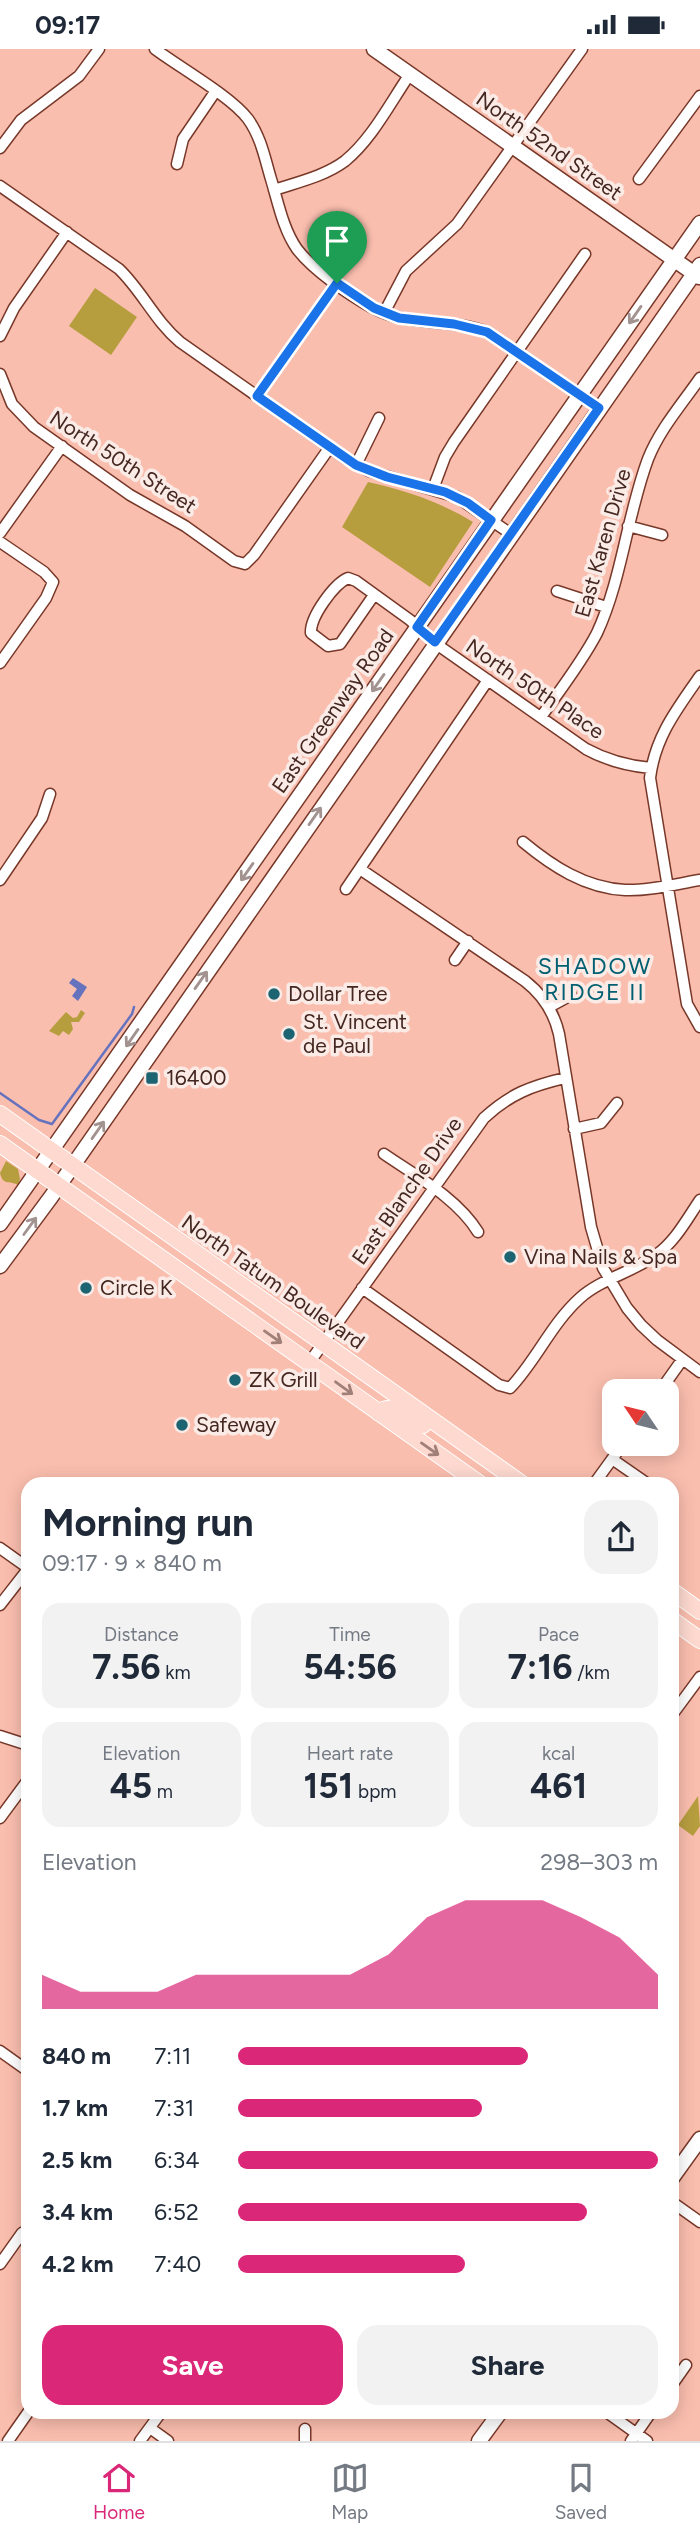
<!DOCTYPE html>
<html lang="en">
<head>
<meta charset="utf-8">
<style>
  body { margin:0; font-family:Figtree,sans-serif; background:#f2f2f3; color:#1f2937; height:100vh; display:flex; flex-direction:column; font-size:26px; white-space:nowrap }
  * { box-sizing:border-box; margin:0 }
  p { font-size:23px; color:#747a83 }
  .icon { flex:none; width:38px; height:38px; fill:none; stroke:currentColor; stroke-width:2; stroke-linecap:round; stroke-linejoin:round }
  .map { position:relative; flex:1; overflow:hidden }
  .sheet { position:absolute; left:21px; top:1428px; width:658px; height:942px; display:flex; flex-direction:column; background:#fff; border-radius:21px; box-shadow:0 4px 18px #0003 }
  .sheet>* { flex:none }
  .needle { width:46px; rotate:305deg }
  .controls { position:absolute; left:602px; top:1330px; display:grid; gap:14px }
  .controls a { display:grid; place-items:center; width:77px; height:77px; border-radius:14px; background:#fff; box-shadow:0 4px 18px #0003; font-size:35px }
  .pin { position:absolute; display:grid; place-items:center; width:60px; height:60px; color:#fff; margin:-72px -30px; border-radius:50% 50% 50% 0; rotate:-45deg; box-shadow:0 0 7px #0007 }
  .pin .icon { rotate:45deg }
  .round { display:grid; place-items:center; flex:none; width:74px; height:74px; border-radius:21px; background:#f2f2f3 }
  .overview { display:flex; align-items:center; justify-content:space-between; height:119px; padding:0 21px }
  h1 { font-size:38px; font-weight:700; line-height:52px }
  .metrics { display:grid; grid-template-columns:repeat(3,1fr); gap:10px; height:119px; padding:7px 21px }
  .metrics div { display:grid; align-content:center; border-radius:18px; background:#f2f2f3; text-align:center }
  .metrics b { font-size:35px; font-weight:700 }
  .metrics small { font-size:19px; font-weight:400 }
  .metrics p { font-size:19px }
  .chart { height:196px; padding:14px 21px }
  .chart p { display:flex; justify-content:space-between }
  .chart svg { width:100%; height:126px; margin-top:7px; fill:#db2777; opacity:.7 }
  .cta { display:flex; gap:14px; margin-top:auto; padding:14px 21px }
  .cta a { flex:1; height:80px; border-radius:21px; background:#db2777; color:#fff; font-size:28px; font-weight:700; line-height:80px; text-align:center }
  .cta a+a { background:#f2f2f3; color:#1f2937 }
  ul { padding:0 21px; list-style:none; font-size:23px }
  li { display:grid; grid-template-columns:112px 84px 1fr; align-items:center; height:52px }
  li i { height:18px; border-radius:9px; background:#db2777 }
  .status { display:flex; justify-content:space-between; align-items:center; height:49px; padding:0 35px; background:#fff; direction:ltr }
  .status svg { height:19px; fill:currentColor }
  .dock { display:flex; justify-content:space-around; align-items:center; height:98px; border-top:2px solid #e0e1e3; background:#fff; font-size:19px; color:#747a83 }
  .dock a { display:grid; justify-items:center; gap:4px }
  .dock .current { color:#db2777 }
  .map>svg:first-child { display:block }
  .green { fill:#b69e3f }
  .water { fill:#6572be }
  .lines { fill:none; stroke-linecap:round; stroke-linejoin:round }
  .stream { stroke:#6572be; stroke-width:2.5 }
  .street-casing { stroke:#783829; stroke-width:13 }
  .secondary-casing { stroke:#783829; stroke-width:17 }
  .primary-casing { stroke:#fff; stroke-width:18 }
  .street { stroke:#fff; stroke-width:10 }
  .secondary { stroke:#fff; stroke-width:14 }
  .primary { stroke:#fdd9d0; stroke-width:16 }
  .oneway { stroke:#a29390 }
  .oneway2 { stroke:#a08078 }
  .route-casing { stroke:#fff; stroke-width:14 }
  .route { stroke:#1a73e8; stroke-width:9 }
  .poi-dot { fill:#1d6473; stroke:#fbebe7; stroke-width:2.5 }
  .labels { text-anchor:middle; stroke-width:7; stroke-linejoin:round; paint-order:stroke }
  .street-label { font-size:21px; fill:#442720; stroke:#fbebe7 }
  .poi-label { font-size:21px; fill:#442720; stroke:#fbebe7; text-anchor:start }
  .neighbourhood-label { font-size:23px; letter-spacing:2px; fill:#006071; stroke:#fbebe7 }
</style>
</head>
<body>
<div class="status"><b>09:17</b><svg viewBox="0 0 49 12"><path d="M0 12V9h3v3zM5 12V6h3v6zM10 12V3h3v9zM15 12V0h3v12zM26 1h20v11H26zM47 4h2v5h-2z"/></svg></div>
<div class="map">
<svg width="700" height="2392" viewBox="0 0 700 2392">
  <rect width="100%" height="100%" fill="#fabeae"/>
  <path class="green" d="M95,239L137,268L111,306L69,277Z
    M368,433C405,441 440,453 473,473L430,538L342,478Z
    M81,961L85,964L79,973H71L73,980L69,986L63,982L59,987L49,982L66,963L73,969L77,968Z
    M6,1112L18,1120L20,1130L18,1136C9,1131 3,1137 0,1124Z
    M698,1747L700,1777L693,1787L678,1776Z"/>
  <path class="water" d="M73,929L87,938L78,952L72,947L77,940L69,934Z"/>
  <g class="lines">
    <path class="stream" d="M0,1044L39,1071L52,1075L132,965L134,958"/>
    <g class="street-casing">
      <path id="street" d="M155,0C179,18 232,48 248,70C261,88 265,110 271,130C278,153 283,180 297,200C313,221 349,246 373,259C408,278 450,269 487,283L599,359
        M0,99L21,71L79,27L99,0
        M177,115L183,90L215,43
        M639,130L700,47
        M0,137L119,220C142,242 155,272 180,293L345,409L369,422L457,448L511,485
        M274,141C298,133 325,127 345,112C372,90 390,54 410,25
        M384,264L406,222L457,175L582,0
        M0,287L14,259L67,183
        M0,325L12,355L34,378L130,446L185,477L234,512L245,515L254,506L330,398
        M257,347L337,234
        M356,416L379,369
        M433,440L445,408L454,393L585,205
        M628,477L662,486
        M0,484L62,397
        M0,493L44,523L53,533L46,549L0,614
        M557,542L606,558
        M374,546L340,595L328,597L311,584C310,568 334,535 348,529L356,532L410,571L442,599L586,700C608,712 627,717 651,719
        M700,627C677,660 655,688 650,729L687,955L700,978
        M541,668C560,641 582,613 597,584C622,530 627,466 648,410C660,380 682,355 700,329
        M523,793C552,817 585,839 625,841C649,842 676,835 700,831
        M360,820L525,932C543,946 554,963 559,985L591,1178L603,1219L627,1259L641,1276L657,1291L700,1323
        M0,831L42,769L50,745
        M346,840L488,631
        M455,911L468,892
        M549,958L571,946
        M574,1080L601,1074L617,1054
        M384,1105C416,1127 457,1149 478,1183
        M362,1239L499,1336L510,1339C536,1312 551,1275 580,1249C601,1230 633,1223 656,1206C675,1193 687,1170 700,1151
        M309,1314L484,1069C510,1045 531,1037 565,1029
        M660,1342L682,1311
        M612,1410L648,1435
        M594,1435L623,1395
        M0,1499L28,1519
        M0,1556L28,1520
        M672,1666L700,1628
        M0,1687L28,1696
        M0,1769L28,1731
        M0,2002L28,2022
        M672,2153L700,2173
        M0,2215L22,2184L28,2181
        M672,2336L686,2316
        M605,2362L647,2392
        M150,2379L168,2392
        M305,2380V2392
        M8,2392L29,2362
        M140,2392L162,2362
        M631,2392L652,2362"/>
    </g>
    <g class="secondary-casing">
      <path id="secondary" d="M374,0L699,228
        M0,1175L700,174
        M0,1217L51,1148L700,216
        M672,2129L700,2090
        M479,2392L501,2362"/>
    </g>
    <g class="primary-casing">
      <path id="primary" d="M0,1065L522,1435
        M0,1095L480,1435
        M379,1364C392,1352 411,1369 423,1376
        M672,1542L700,1562
        M672,1571L700,1591"/>
    </g>
    <use href="#street" class="street"/>
    <use href="#secondary" class="secondary"/>
    <use href="#primary" class="primary"/>
  </g>
  <defs><path id="oneway-shaft" d="M-6 0H5M1.5-3L5.5 0L1.5 3" fill="none" stroke-width="1.6" stroke-linecap="round" stroke-linejoin="round" transform="scale(1.75)"/></defs>
  <g class="oneway">
    <use href="#oneway-shaft" transform="translate(635 266) rotate(125)"/>
    <use href="#oneway-shaft" transform="translate(378 634) rotate(125)"/>
    <use href="#oneway-shaft" transform="translate(315 767) rotate(-55)"/>
    <use href="#oneway-shaft" transform="translate(247 823) rotate(125)"/>
    <use href="#oneway-shaft" transform="translate(201 931) rotate(-55)"/>
    <use href="#oneway-shaft" transform="translate(132 989) rotate(125)"/>
    <use href="#oneway-shaft" transform="translate(98 1081) rotate(-55)"/>
    <use href="#oneway-shaft" transform="translate(30 1177) rotate(-54)"/>
  </g>
  <g class="oneway2">
    <use href="#oneway-shaft" transform="translate(273 1288) rotate(35)"/>
    <use href="#oneway-shaft" transform="translate(344 1339) rotate(36)"/>
    <use href="#oneway-shaft" transform="translate(430 1400) rotate(35)"/>
  </g>
  <g class="lines">
    <g class="route-casing">
      <path id="route" d="M337,234L374,259L399,269L454,275L487,283L599,359L435,593L417,578L491,471L468,454L445,443L387,428L356,416L257,347Z"/>
    </g>
    <use href="#route" class="route"/>
  </g>
  <g class="poi-dot">
    <circle cx="274" cy="945" r="7"/>
    <circle cx="289" cy="985" r="7"/>
    <rect x="145" y="1022" width="14" height="14" rx="3.5"/>
    <circle cx="510" cy="1208" r="7"/>
    <circle cx="86" cy="1239" r="7"/>
    <circle cx="235" cy="1331" r="7"/>
    <circle cx="182" cy="1376" r="7"/>
  </g>
  <g class="labels">
    <g class="street-label">
      <text transform="translate(549 97) rotate(35)" y="7">North 52nd Street</text>
      <text transform="translate(123 413) rotate(33)" y="7">North 50th Street</text>
      <text transform="translate(603 494) rotate(-74)" y="7">East Karen Drive</text>
      <text transform="translate(535 640) rotate(34)" y="7">North 50th Place</text>
      <text transform="translate(333 662) rotate(-55)" y="7">East Greenway Road</text>
      <text transform="translate(407 1142) rotate(-55)" y="7">East Blanche Drive</text>
      <text transform="translate(273 1233) rotate(35)" y="7">North Tatum Boulevard</text>
    </g>
    <g class="poi-label">
      <text x="288" y="952">Dollar Tree</text>
      <text x="303" y="980">St. Vincent<tspan x="303" dy="24">de Paul</tspan></text>
      <text x="166" y="1036">16400</text>
      <text x="524" y="1215">Vina Nails &amp; Spa</text>
      <text x="100" y="1246">Circle K</text>
      <text x="249" y="1338">ZK Grill</text>
      <text x="196" y="1383">Safeway</text>
    </g>
    <g class="neighbourhood-label">
      <text x="595" y="925">SHADOW<tspan x="595" dy="26">RIDGE II</tspan></text>
    </g>
  </g>
</svg>
<div class="controls">
<a><svg class="needle" viewBox="-14 -14 28 28"><path d="M0-13l5 13h-10z" fill="#e53935"/><path d="M0 13l5-13h-10z" fill="#747a83"/></svg></a>
</div>
<div class="pin" style="left:337px;top:234px;background:#1e9e55"><svg class="icon" aria-label="arrive" viewBox="0 0 24 24"><path d="M6 21V4h12l-3 4 3 4H6"/></svg></div>
<section class="sheet">
<div class="overview"><div><h1>Morning run</h1><p>09:17 · 9 × 840 m</p></div><a class="round"><svg class="icon" aria-label="share" viewBox="0 0 24 24"><path d="M12 15V3M7 8l5-5 5 5M5 13v7h14v-7"/></svg></a></div>
<div class="metrics">
<div><p>Distance</p><b>7.56<small> km</small></b></div>
<div><p>Time</p><b>54:56</b></div>
<div><p>Pace</p><b>7:16<small> /km</small></b></div>
</div>
<div class="metrics">
<div><p>Elevation</p><b>45<small> m</small></b></div>
<div><p>Heart rate</p><b>151<small> bpm</small></b></div>
<div><p>kcal</p><b>461</b></div>
</div>
<div class="chart"><p><span>Elevation</span>298–303 m</p>
<svg viewBox="0 0 160 44" preserveAspectRatio="none"><path d="M0 44V32L10 38L20 38L30 38L40 32L50 32L60 32L70 32L80 32L90 25L100 12L110 6L120 6L130 6L140 12L150 19L160 32V44z"/></svg>
</div>
<ul>
<li><b>840 m</b>7:11<i style="width:69%"></i></li>
<li><b>1.7 km</b>7:31<i style="width:58%"></i></li>
<li><b>2.5 km</b>6:34<i style="width:100%"></i></li>
<li><b>3.4 km</b>6:52<i style="width:83%"></i></li>
<li><b>4.2 km</b>7:40<i style="width:54%"></i></li>
</ul>
<div class="cta"><a>Save</a><a>Share</a></div>
</section>
</div>
<nav class="dock">
<a class="current"><svg class="icon" aria-label="home" viewBox="0 0 24 24"><path d="M3 11l9-7 9 7M6 9v11h12V9"/></svg>Home</a>
<a><svg class="icon" aria-label="map" viewBox="0 0 24 24"><path d="M3 6l6-2 6 2 6-2v14l-6 2-6-2-6 2zM9 4v14M15 6v14"/></svg>Map</a>
<a><svg class="icon" aria-label="saved" viewBox="0 0 24 24"><path d="M7 4h10v16l-5-4-5 4z"/></svg>Saved</a>
</nav>
</body>
</html>
